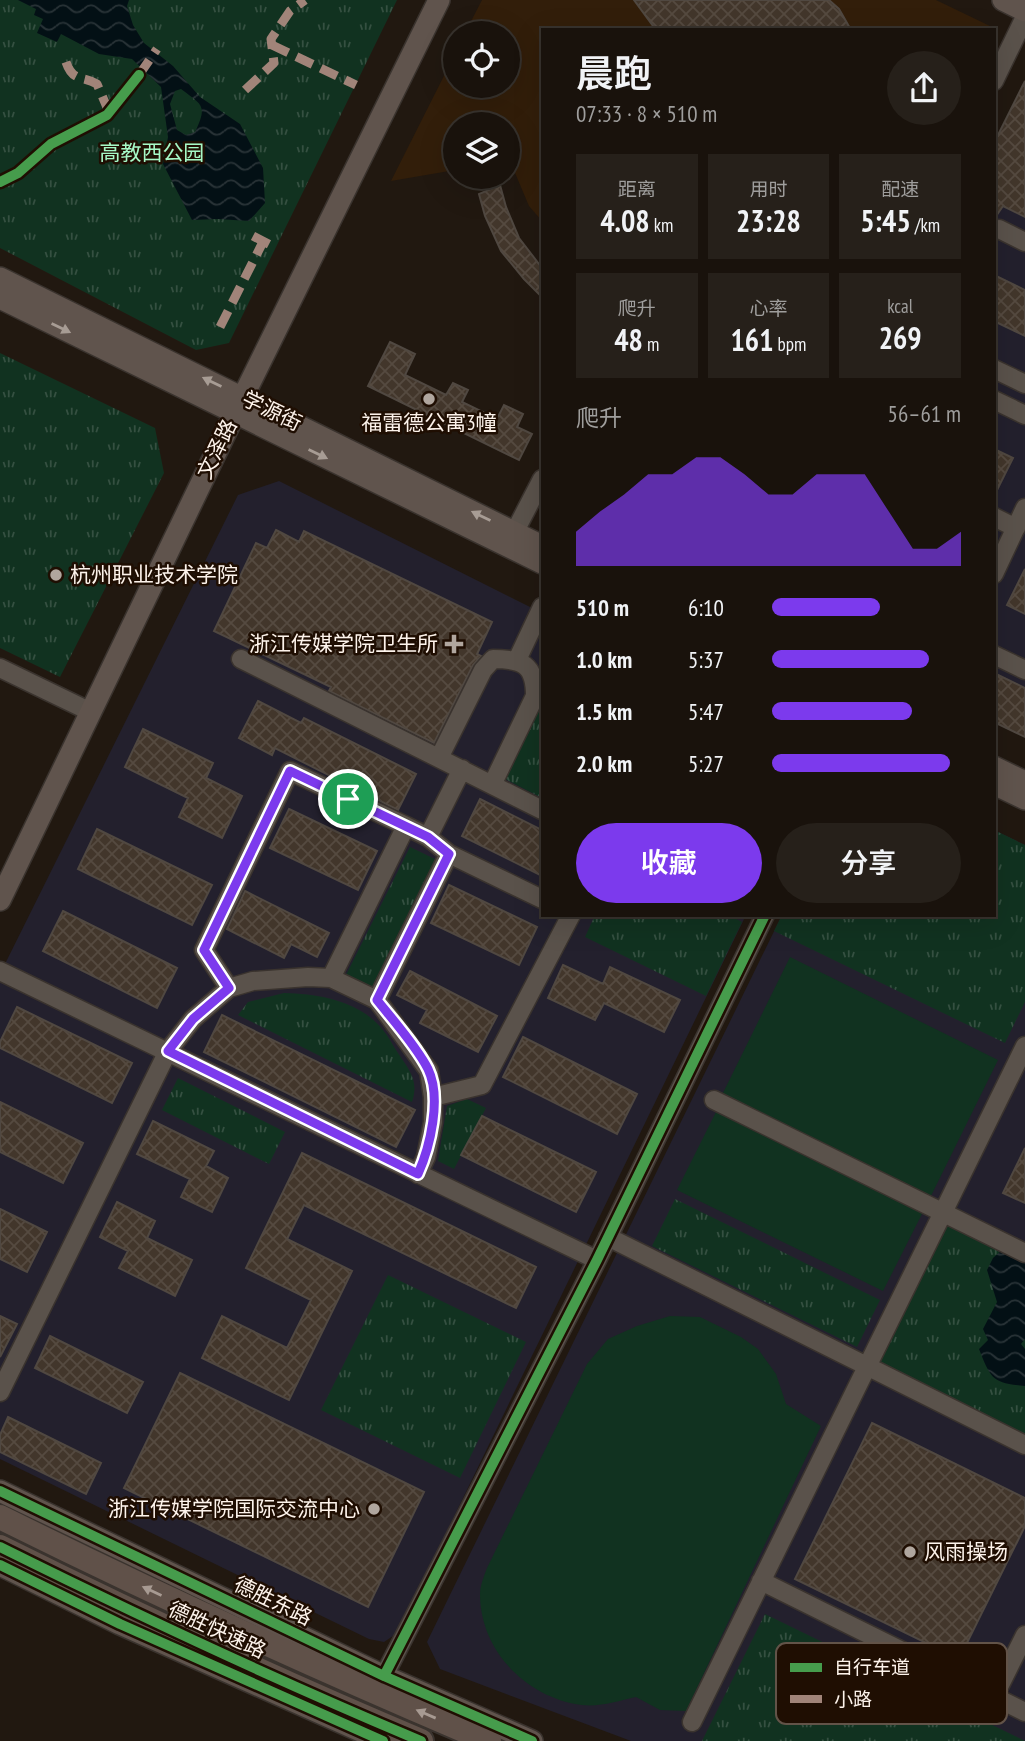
<!DOCTYPE html>
<html lang="zh">
<head>
<meta charset="utf-8">
<style>
  body { margin:0; font-family:"PT Sans Narrow","Noto Sans SC",sans-serif; background:#26201a; color:#f1f3f6; height:100vh; display:flex; flex-direction:column; font-size:26px; white-space:nowrap }
  * { box-sizing:border-box; margin:0 }
  p { font-size:23px; color:#9f9e9d }
  .icon { flex:none; width:38px; height:38px; fill:none; stroke:currentColor; stroke-width:2; stroke-linecap:round; stroke-linejoin:round }
  .map { position:relative; flex:1; overflow:hidden }
  .panel { position:absolute; left:541px; top:28px; width:455px; height:889px; display:flex; flex-direction:column; background:#19120c; border-radius:0px; box-shadow:0 7px 28px #0002,0 0 0 2px #37322d }
  .panel>* { flex:none }
  .buttons { position:absolute; left:443px; top:21px; display:grid; gap:14px }
  .buttons a { display:grid; place-items:center; width:77px; height:77px; border-radius:50%; background:#19120c; box-shadow:0 7px 28px #0002,0 0 0 2px #37322d; font-size:35px }
  .pin { position:absolute; display:grid; place-items:center; width:60px; height:60px; color:#fff; margin:-30px; border:4px solid #fff; border-radius:50%; box-shadow:0 2px 7px #0007 }
  .round { display:grid; place-items:center; flex:none; width:74px; height:74px; border-radius:37px; background:#26201a }
  .head { display:flex; align-items:center; justify-content:space-between; height:119px; padding:0 35px }
  h1 { font-size:38px; font-weight:600; line-height:52px }
  .metrics { display:grid; grid-template-columns:repeat(3,1fr); gap:10px; height:119px; padding:7px 35px }
  .metrics div { display:grid; align-content:center; border-radius:0px; background:#26201a; text-align:center }
  .metrics b { font-size:30px; font-weight:600 }
  .metrics small { font-size:19px; font-weight:400 }
  .metrics p { font-size:19px }
  .chart { height:196px; padding:14px 35px }
  .chart p { display:flex; justify-content:space-between }
  .chart svg { width:100%; height:126px; margin-top:7px; fill:#7c3aed; opacity:.7 }
  .action { display:flex; gap:14px; margin-top:auto; padding:14px 35px }
  .action a { flex:1; height:80px; border-radius:42px; background:#7c3aed; color:#fff; font-size:28px; font-weight:600; line-height:80px; text-align:center }
  .action a+a { background:#26201a; color:#f1f3f6 }
  ul { padding:0 35px; list-style:none; font-size:23px }
  li { display:grid; grid-template-columns:112px 84px 1fr; align-items:center; height:52px }
  li i { height:18px; border-radius:9px; background:#7c3aed }
  .map>svg:first-child { display:block }
  .built { fill:#321e0a }
  .education { fill:#23202d }
  .grass { fill:url(#grass-tufts) }
  .pitch { fill:#113220 }
  .water { fill:url(#water-waves); fill-rule:evenodd }
  .building { fill:url(#building-cross-hatch); stroke:#504841; stroke-width:2 }
  .lines { fill:none; stroke-linecap:round; stroke-linejoin:round }
  .minor-casing { stroke:#3a332e; stroke-width:21 }
  .major-casing { stroke:#3a332e; stroke-width:24 }
  .highway-casing { stroke:#3a332e; stroke-width:28 }
  .minor { stroke:#5a524b; stroke-width:18 }
  .major { stroke:#60544d; stroke-width:21 }
  .highway { stroke:#605149; stroke-width:24 }
  .quiet { stroke:#a18479; stroke-width:9; stroke-dasharray:18 9; stroke-linecap:butt }
  .cycleway-casing { stroke:#1f0e02; stroke-width:15 }
  .cycleway { stroke:#469c4c; stroke-width:10 }
  .oneway { fill:#a79c94 }
  .oneway2 { fill:#a79a92 }
  .route-casing { stroke:#fff; stroke-width:14 }
  .route { stroke:#7c3aed; stroke-width:9 }
  .poi-dot { fill:#b0a69e; stroke:#1f0e02; stroke-width:2.5 }
  .labels { text-anchor:middle; stroke-width:5; stroke-linejoin:round; paint-order:stroke }
  .park-label { font-size:21px; fill:#a6f8c7; stroke:#1f0e02 }
  .street-label { font-size:21px; fill:#fdf3eb; stroke:#1f0e02 }
  .poi-label { font-size:21px; fill:#fdf3eb; stroke:#1f0e02; text-anchor:start }
  .key { fill:#1f0e02; stroke:#625348; stroke-width:2 }
  .key-label { font-size:19px; fill:#fdf3eb }
</style>
</head>
<body>
<div class="map">
<svg width="1025" height="1741" viewBox="0 0 1025 1741">
  <defs>
    <pattern id="grass-tufts" width="24" height="20" patternUnits="userSpaceOnUse" patternTransform="scale(1.75)"><rect width="24" height="20" fill="#113220"/><path d="M3 7l-1-3M5 7V3M7 7l1-3M15 17l-1-3M17 17v-4M19 17l1-3" fill="none" stroke="#355041"/></pattern>
    <pattern id="water-waves" width="16" height="10" patternUnits="userSpaceOnUse" patternTransform="scale(1.75)"><rect width="16" height="10" fill="#031015"/><path d="M0 5q4-4 8 0t8 0" fill="none" stroke="#293337"/></pattern>
    <pattern id="building-cross-hatch" width="8" height="8" patternUnits="userSpaceOnUse" patternTransform="scale(1.75)"><rect width="8" height="8" fill="#42362b"/><path d="M0 0l8 8M0 8l8-8" fill="none" stroke="#554a40"/></pattern>
  </defs>
  <rect width="100%" height="100%" fill="#211810"/>
  <path class="built" d="M482,0H936L992,27L990,30H542V221L529,206L510,161H508V124H455V170L391,181L455,54V86H508V33H465Z"/>
  <path class="education" d="M1025,81V737L994,722V143Z
    M279,481L542,613V915H746L414,1599L396,1634L384,1642L369,1639L0,1459V974L238,495Z
    M994,830L1025,845V1741H631L440,1669L427,1642L782,915H994Z"/>
  <path class="grass" d="M0,0H397L229,343L196,350L0,248Z
    M0,353L155,428L164,473L60,677L0,648Z
    M539,709L542,710V798L505,779Z
    M994,830L1025,845V1002L1005,1043L774,931L782,915H994Z
    M410,847L437,860L373,988L346,975Z
    M595,915H729L742,922L706,996L585,937Z
    M284,993C320,994 360,1001 383,1030C389,1037 393,1046 398,1053C410,1071 419,1081 412,1102L238,1015L248,1002Z
    M178,1078L285,1132L269,1164L162,1110Z
    M467,1099L486,1108L454,1169L438,1161L447,1106Z
    M675,1199L880,1300L857,1347L652,1246Z
    M942,1213L1025,1253V1445L867,1366Z
    M388,1275L526,1342L460,1478L321,1410Z
    M765,1614L1025,1741H702Z"/>
  <path class="pitch" d="M790,957L998,1060L929,1200L721,1097Z
    M717,1110L923,1212L883,1291L677,1190Z
    M670,1316L700,1317L741,1337L758,1349L776,1374L786,1404L821,1426L686,1711L660,1710L636,1697C618,1701 600,1707 582,1705C527,1698 480,1651 480,1594C480,1586 484,1576 487,1568L587,1364L608,1339L637,1326Z"/>
  <path class="water" d="M18,0H129L127,6L133,25L144,43L173,66L200,97L240,124L263,168L265,203L249,221L218,219L192,220L163,164L168,137L161,87L132,59L99,54L61,34L57,42L37,33L43,19L34,15L36,9ZM181,89C202,105 208,105 195,132L186,135L177,130L170,104L175,91Z
    M1002,1250L1025,1260V1339L1021,1344L1025,1349V1386C992,1383 991,1379 979,1349L988,1340L983,1329L997,1302L987,1270L993,1258Z"/>
  <path class="building" d="M634,0H829L839,9L851,30H656Z
    M1025,81V217L1003,206L994,219V143Z
    M500,185L506,207L519,238L542,268V297L524,279L501,251L485,216L479,194Z
    M994,275L1025,290V336L994,321Z
    M390,342L415,354L405,375L446,395L453,383L468,390L462,402L497,419L504,405L523,414L517,427L532,434L519,460L368,386Z
    M994,449L1013,458L994,496Z
    M276,530L299,542L304,531L492,622L477,654L481,656L473,665L434,743L329,691L331,687L214,631L256,543L267,548Z
    M1025,569V614L1007,605Z
    M994,673L1025,688V737L994,722Z
    M258,701L301,723L304,718L416,774L398,810L275,748L272,755L239,738Z
    M143,729L213,763L206,778L242,796L222,838L179,817L188,798L125,767Z
    M480,799L542,830V876L462,836Z
    M289,809L377,851L358,890L270,848Z
    M97,829L212,885L192,925L78,869Z
    M449,885L537,927L519,965L431,923Z
    M245,891L329,933L317,957L291,944L284,958L227,929Z
    M63,911L177,968L157,1008L43,951Z
    M563,965L603,984L610,967L680,1000L664,1032L604,1003L595,1020L548,998Z
    M410,971L497,1016L478,1052L420,1023L427,1010L397,995Z
    M17,1007L132,1063L112,1103L0,1048V1042Z
    M222,1015L415,1110L396,1147L204,1052Z
    M523,1037L637,1094L617,1134L503,1077Z
    M0,1102L83,1143L63,1183L0,1152Z
    M482,1116L596,1172L576,1212L461,1155Z
    M153,1121L214,1151L206,1166L228,1178L212,1212L181,1197L190,1179L137,1154Z
    M1025,1148V1203L1003,1193Z
    M302,1153L536,1267L516,1308L304,1205L287,1239L352,1271L289,1400L202,1358L222,1316L287,1348L311,1300L246,1268Z
    M117,1202L155,1221L147,1238L192,1260L175,1296L119,1268L128,1251L100,1237Z
    M0,1209L47,1232L27,1272L0,1259Z
    M0,1316L17,1324L0,1357Z
    M50,1336L143,1382L127,1413L35,1368Z
    M180,1373L424,1492L368,1607L124,1488Z
    M8,1417L101,1463L86,1494L0,1452V1435Z
    M872,1423L1025,1498V1526L959,1659L795,1579Z"/>
  <g class="lines">
    <g class="minor-casing">
      <path id="minor" d="M994,81L1025,17
        M999,229L1025,242
        M994,369L1025,384
        M994,400L1025,415
        M994,517L1016,528
        M509,543L542,479
        M994,574L1025,508
        M994,655L1025,670
        M241,659L542,810
        M517,660L542,607
        M0,668L91,712
        M439,758L483,670L493,659C522,659 535,664 535,696L492,785
        M428,837L462,769
        M449,854L542,899
        M0,971L597,1260
        M331,978L406,826L428,837L449,854L377,1000
        M229,988L204,950L290,771L406,826
        M433,1097L482,1085L571,915
        M714,1100L1025,1253
        M608,1237L1025,1445
        M0,1392L168,1051L193,1019L229,988L253,981L308,977L331,978L377,1000L429,1071L433,1097V1122L426,1157L418,1174
        M761,1581L1025,1712
        M384,1676L597,1260L765,915
        M994,1697L1025,1635
        M692,1722L1025,1046"/>
    </g>
    <g class="major-casing">
      <path id="major" d="M1003,0L1025,11
        M0,278L542,546
        M0,298L542,563
        M994,767L1025,782
        M994,784L1025,799
        M0,900L235,413L439,0
        M0,1491L384,1676L532,1741
        M0,1565L120,1624L383,1741"/>
    </g>
    <g class="highway-casing">
      <path id="highway" d="M0,1517C161,1597 324,1671 489,1741
        M0,1547C139,1616 278,1681 421,1741"/>
    </g>
    <use href="#minor" class="minor"/>
    <use href="#major" class="major"/>
    <use href="#highway" class="highway"/>
    <path class="quiet" d="M272,45L356,85
      M66,62C73,83 83,75 97,84L109,112
      M139,75L157,49
      M245,90L274,63L271,39L290,11L305,0
      M253,236L276,248
      M220,327L268,232"/>
    <g class="cycleway-casing">
      <path id="cycleway" d="M0,182L18,173L51,144L107,115L139,75
        M0,1491L384,1676L532,1741
        M0,1547C139,1616 278,1681 421,1741
        M0,1565L120,1624L383,1741
        M384,1676L597,1260L765,915"/>
    </g>
    <use href="#cycleway" class="cycleway"/>
  </g>
  <defs><path id="oneway-solid" d="M-6-.8H1V-3.2L6.5 0L1 3.2V.8H-6Z" transform="scale(1.75)"/></defs>
  <g class="oneway">
    <use href="#oneway-solid" transform="translate(61 328) rotate(26)"/>
    <use href="#oneway-solid" transform="translate(212 382) rotate(-154)"/>
    <use href="#oneway-solid" transform="translate(318 454) rotate(26)"/>
    <use href="#oneway-solid" transform="translate(481 516) rotate(-154)"/>
  </g>
  <g class="oneway2">
    <use href="#oneway-solid" transform="translate(152 1591) rotate(-155)"/>
    <use href="#oneway-solid" transform="translate(426 1714) rotate(-157)"/>
  </g>
  <g class="lines">
    <g class="route-casing">
      <path id="route" d="M290,771L428,837L449,854L377,1000C393,1020 417,1047 428,1069C442,1098 430,1147 418,1174L168,1051L193,1019L229,988L204,950Z"/>
    </g>
    <use href="#route" class="route"/>
  </g>
  <g class="poi-dot">
    <circle cx="429" cy="399" r="7"/>
    <circle cx="56" cy="575" r="7"/>
    <path d="M450.5 633.5h7v7h7v7h-7v7h-7v-7h-7v-7h7z"/>
    <circle cx="374" cy="1509" r="7"/>
    <circle cx="910" cy="1552" r="7"/>
  </g>
  <g class="labels">
    <g class="park-label">
      <text x="152" y="160">高教西公园</text>
    </g>
    <g class="street-label">
      <text transform="translate(272 411) rotate(26)" y="7">学源街</text>
      <text transform="translate(217 449) rotate(-64)" y="7">文泽路</text>
      <text transform="translate(273 1601) rotate(26)" y="7">德胜东路</text>
      <text transform="translate(217 1630) rotate(25)" y="7">德胜快速路</text>
    </g>
    <g class="poi-label">
      <text x="429" y="430" text-anchor="middle">福雷德公寓3幢</text>
      <text x="70" y="582">杭州职业技术学院</text>
      <text x="438" y="651" text-anchor="end">浙江传媒学院卫生所</text>
      <text x="360" y="1516" text-anchor="end">浙江传媒学院国际交流中心</text>
      <text x="924" y="1559">风雨操场</text>
    </g>
  </g>
  <rect x="776" y="1643" width="231" height="81" rx="10" class="key"/>
  <rect x="790" y="1663" width="32" height="9" fill="#469c4c"/>
  <rect x="790" y="1695" width="32" height="8" fill="#a18479"/>
  <g class="key-label">
    <text x="834" y="1674">自行车道</text>
    <text x="834" y="1706">小路</text>
  </g>
</svg>
<div class="buttons">
<a><svg class="icon" aria-label="locate" viewBox="0 0 24 24"><circle cx="12" cy="12" r="6"/><path d="M12 2v4M12 18v4M2 12h4M18 12h4"/></svg></a>
<a><svg class="icon" aria-label="layers" viewBox="0 0 24 24"><path d="M12 4l9 5-9 5-9-5zM3 14l9 5 9-5"/></svg></a>
</div>
<div class="pin" style="left:348px;top:799px;background:#1e9e55"><svg class="icon" aria-label="arrive" viewBox="0 0 24 24"><path d="M6 21V4h12l-3 4 3 4H6"/></svg></div>
<section class="panel">
<div class="head"><div><h1>晨跑</h1><p>07:33 · 8 × 510 m</p></div><a class="round"><svg class="icon" aria-label="share" viewBox="0 0 24 24"><path d="M12 15V3M7 8l5-5 5 5M5 13v7h14v-7"/></svg></a></div>
<div class="metrics">
<div><p>距离</p><b>4.08<small> km</small></b></div>
<div><p>用时</p><b>23:28</b></div>
<div><p>配速</p><b>5:45<small> /km</small></b></div>
</div>
<div class="metrics">
<div><p>爬升</p><b>48<small> m</small></b></div>
<div><p>心率</p><b>161<small> bpm</small></b></div>
<div><p>kcal</p><b>269</b></div>
</div>
<div class="chart"><p><span>爬升</span>56–61 m</p>
<svg viewBox="0 0 160 44" preserveAspectRatio="none"><path d="M0 44V32L10 25L20 19L30 12L40 12L50 6L60 6L70 12L80 19L90 19L100 12L110 12L120 12L130 25L140 38L150 38L160 32V44z"/></svg>
</div>
<ul>
<li><b>510 m</b>6:10<i style="width:57%"></i></li>
<li><b>1.0 km</b>5:37<i style="width:83%"></i></li>
<li><b>1.5 km</b>5:47<i style="width:74%"></i></li>
<li><b>2.0 km</b>5:27<i style="width:94%"></i></li>
</ul>
<div class="action"><a>收藏</a><a>分享</a></div>
</section>
</div>
</body>
</html>
